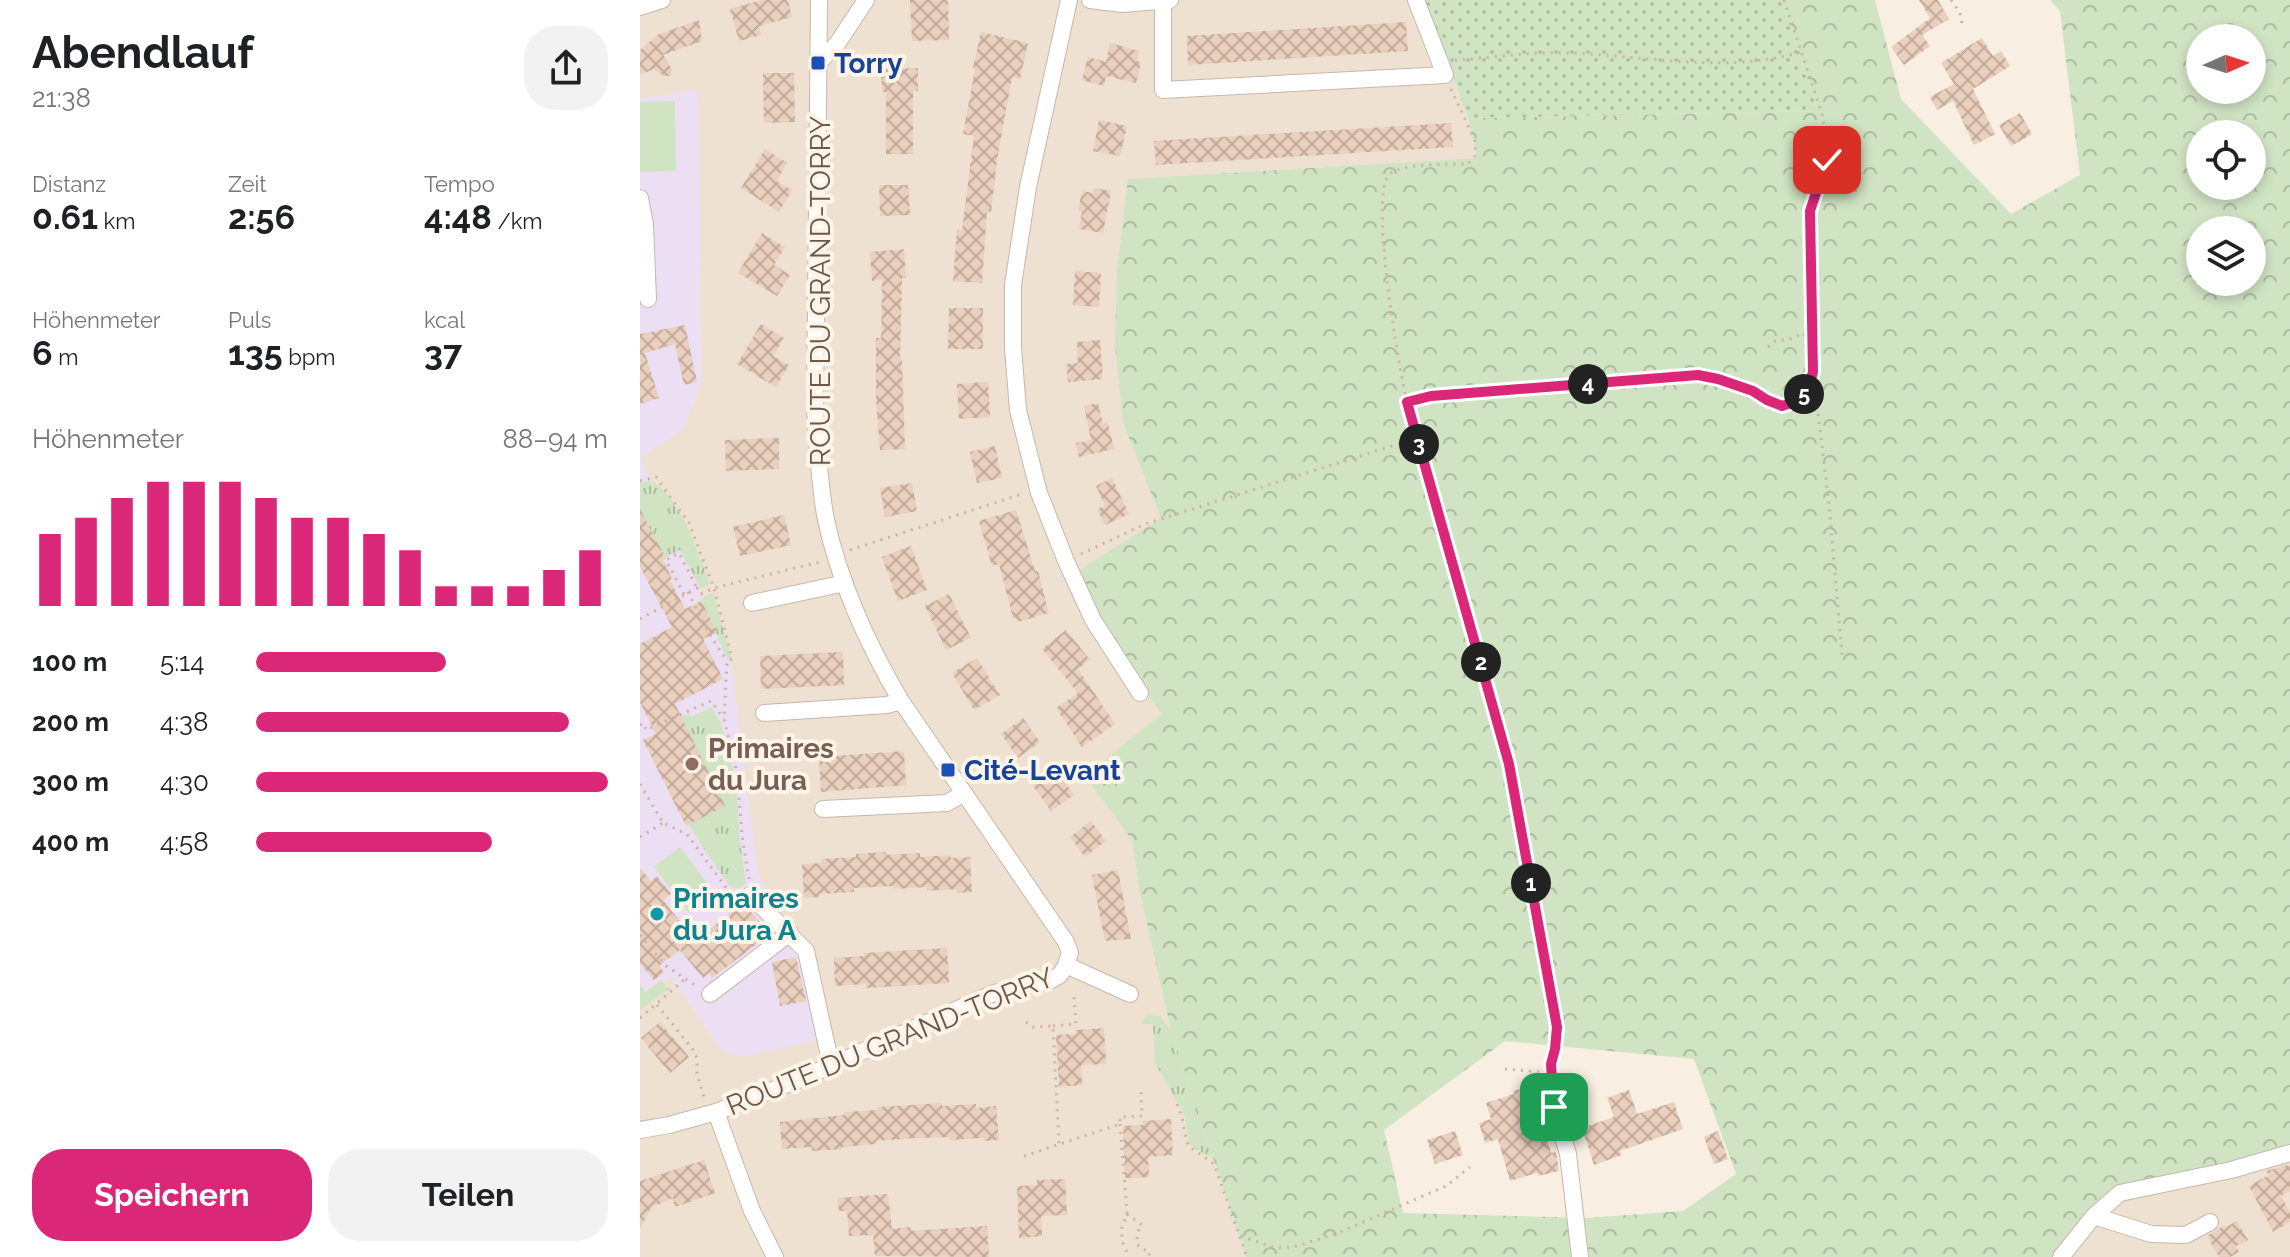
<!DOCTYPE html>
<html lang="de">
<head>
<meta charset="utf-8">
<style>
  body { margin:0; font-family:Raleway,sans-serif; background:#f2f2f2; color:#202124; height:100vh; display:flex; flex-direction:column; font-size:30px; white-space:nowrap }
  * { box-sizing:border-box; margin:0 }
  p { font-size:26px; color:#757577 }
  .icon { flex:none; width:44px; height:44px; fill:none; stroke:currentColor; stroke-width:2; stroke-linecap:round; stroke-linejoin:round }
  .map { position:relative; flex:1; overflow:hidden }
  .sheet { display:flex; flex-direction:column; background:#fff; width:640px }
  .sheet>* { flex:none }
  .needle { width:52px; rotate:87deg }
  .buttons { position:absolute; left:1546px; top:24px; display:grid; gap:16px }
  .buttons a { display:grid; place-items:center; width:80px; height:80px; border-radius:50%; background:#fff; box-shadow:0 4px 12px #0003; font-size:40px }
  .pin { position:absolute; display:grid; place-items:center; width:68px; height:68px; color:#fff; margin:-34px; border-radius:16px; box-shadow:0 4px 12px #0006 }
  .km { position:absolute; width:40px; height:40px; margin:-20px; border-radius:50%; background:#222; color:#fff; font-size:22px; line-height:40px; text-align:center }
  .round { display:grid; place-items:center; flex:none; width:84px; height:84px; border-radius:32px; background:#f2f2f2 }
  .summary { display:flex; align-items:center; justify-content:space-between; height:136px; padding:0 32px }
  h1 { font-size:44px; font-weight:700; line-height:60px }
  .stats { display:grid; grid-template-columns:repeat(3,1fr); gap:12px; height:136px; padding:8px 32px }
  .stats div { display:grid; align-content:center }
  .stats b { font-size:34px; font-weight:700 }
  .stats small { font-size:22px; font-weight:400 }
  .stats p { font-size:22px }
  .chart { height:224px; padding:16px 32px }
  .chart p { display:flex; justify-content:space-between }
  .chart svg { width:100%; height:144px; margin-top:8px; stroke:#db2777; stroke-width:6 }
  .primary-button { display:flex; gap:16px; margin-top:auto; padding:16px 32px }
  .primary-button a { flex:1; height:92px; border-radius:32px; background:#db2777; color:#fff; font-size:32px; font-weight:700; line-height:92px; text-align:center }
  .primary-button a+a { background:#f2f2f2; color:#202124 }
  ul { padding:0 32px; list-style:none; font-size:26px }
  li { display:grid; grid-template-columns:128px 96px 1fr; align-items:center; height:60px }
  li i { height:20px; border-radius:10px; background:#db2777 }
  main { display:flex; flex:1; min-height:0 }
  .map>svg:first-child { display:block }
  .residential { fill:#efe1d1 }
  .education { fill:#ecdff4 }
  .grass { fill:url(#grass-tufts) }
  .forest { fill:url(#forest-crowns); fill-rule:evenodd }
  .garden { fill:url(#garden-dots) }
  .pitch { fill:#d0e3c3 }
  .building { fill:url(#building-cross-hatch) }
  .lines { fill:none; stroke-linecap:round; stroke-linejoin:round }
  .minor-casing { stroke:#c7b7ab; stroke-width:18 }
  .path { stroke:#ceb2a1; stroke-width:3; stroke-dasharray:2 6; stroke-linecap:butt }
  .minor { stroke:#fff; stroke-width:16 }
  .route-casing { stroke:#fff; stroke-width:16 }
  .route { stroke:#db2777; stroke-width:10 }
  .transit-dot { fill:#1a4fb4; stroke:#fcf4e7; stroke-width:3 }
  .education-dot { fill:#8d6e63; stroke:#fcf4e7; stroke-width:3 }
  .culture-dot { fill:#0f9aa8; stroke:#fcf4e7; stroke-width:3 }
  .labels { text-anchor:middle; stroke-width:8; stroke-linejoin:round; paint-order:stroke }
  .transit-label { font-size:28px; font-weight:bold; fill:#164399; stroke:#fcf4e7; text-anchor:start }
  .street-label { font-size:28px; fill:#6c574c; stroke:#fcf4e7 }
  .education-label { font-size:28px; font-weight:bold; fill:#785e54; stroke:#fcf4e7; text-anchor:start }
  .culture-label { font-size:28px; font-weight:bold; fill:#0d838f; stroke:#fcf4e7; text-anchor:start }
</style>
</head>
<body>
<main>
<section class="sheet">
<div class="summary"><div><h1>Abendlauf</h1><p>21:38</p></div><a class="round"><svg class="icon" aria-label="share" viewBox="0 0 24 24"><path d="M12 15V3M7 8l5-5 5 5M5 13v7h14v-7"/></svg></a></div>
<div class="stats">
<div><p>Distanz</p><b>0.61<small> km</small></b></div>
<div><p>Zeit</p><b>2:56</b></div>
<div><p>Tempo</p><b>4:48<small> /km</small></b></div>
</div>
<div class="stats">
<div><p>Höhenmeter</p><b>6<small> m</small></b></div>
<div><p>Puls</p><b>135<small> bpm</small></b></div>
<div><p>kcal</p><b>37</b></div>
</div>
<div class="chart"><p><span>Höhenmeter</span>88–94 m</p>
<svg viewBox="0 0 160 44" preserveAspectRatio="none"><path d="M5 44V22M15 44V17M25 44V11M35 44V6M45 44V6M55 44V6M65 44V11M75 44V17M85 44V17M95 44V22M105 44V27M115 44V38M125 44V38M135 44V38M145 44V33M155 44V27"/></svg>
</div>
<ul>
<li><b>100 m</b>5:14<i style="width:54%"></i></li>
<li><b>200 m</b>4:38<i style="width:89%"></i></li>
<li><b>300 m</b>4:30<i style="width:100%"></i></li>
<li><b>400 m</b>4:58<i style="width:67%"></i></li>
</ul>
<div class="primary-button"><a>Speichern</a><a>Teilen</a></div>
</section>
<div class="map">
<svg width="1650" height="1257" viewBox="0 0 1650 1257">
  <defs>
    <pattern id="grass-tufts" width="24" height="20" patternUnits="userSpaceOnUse" patternTransform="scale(2)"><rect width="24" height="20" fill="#d0e3c3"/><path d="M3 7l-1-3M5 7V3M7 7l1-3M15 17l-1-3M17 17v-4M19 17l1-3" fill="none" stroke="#adbba1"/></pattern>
    <pattern id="forest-crowns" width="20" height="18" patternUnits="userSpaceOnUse" patternTransform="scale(2)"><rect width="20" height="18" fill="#d0e3c3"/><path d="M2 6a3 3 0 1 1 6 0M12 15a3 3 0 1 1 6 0" fill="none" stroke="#adbba1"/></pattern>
    <pattern id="garden-dots" width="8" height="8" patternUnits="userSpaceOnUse" patternTransform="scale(2)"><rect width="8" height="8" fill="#d0e3c3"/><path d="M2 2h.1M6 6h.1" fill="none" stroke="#adbba1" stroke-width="1.8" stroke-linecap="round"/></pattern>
    <pattern id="building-cross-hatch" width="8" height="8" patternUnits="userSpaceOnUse" patternTransform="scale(2)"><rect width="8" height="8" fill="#eacfbd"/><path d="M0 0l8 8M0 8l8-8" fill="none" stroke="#c2ab9c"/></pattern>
  </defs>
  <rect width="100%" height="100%" fill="#f8efe2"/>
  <path class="residential" d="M0,0H784L828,118L837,158L489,179L483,423L522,519L443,599L521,714L446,776L492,840L499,889L531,1030L606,1257H0Z
    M1650,1153V1257H1421L1480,1193Z"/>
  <path class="education" d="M59,89L61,384L44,429L1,458L90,655L118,873L158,952L178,1040L101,1057L82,1051L30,976L8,996L0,987V99Z"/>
  <path class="grass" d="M9,481C37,488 60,558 70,584L60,588L40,550L22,559L0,518V483Z
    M73,593L91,658L88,660L60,601L64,597Z
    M71,707L81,723L96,782L66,773L68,780L95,789L97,792L99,834L106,884L100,888L90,887L57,839L47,819L26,725L49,713L51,717Z
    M21,980L29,989L0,1010V985L6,992Z
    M506,1015L520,1016L531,1030L574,1160L553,1147L548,1141L545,1116L515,1063L513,1024H501Z"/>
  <path class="forest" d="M1141,0H1235L1261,99L1371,214L1440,175L1420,11L1410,0H1650V1153L1480,1193L1421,1257H606L531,1030L499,889L492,840L445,776L521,714L443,599L432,575L521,518L483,423L475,344L477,271L488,179L837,158L828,118L1178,111ZM1560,38H1612V90H1560ZM1560,134H1612V186H1560ZM1560,230H1612V282H1560ZM865,1041L1054,1059L1096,1174L1043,1211L947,1218L763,1213L744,1130Z"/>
  <path class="garden" d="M784,0H1141L1178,111L828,118Z"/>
  <path class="pitch" d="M35,101L36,171L0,172V102Z
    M40,847L75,894L49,913L14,867Z"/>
  <path class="building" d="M121,0H148L152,17L119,26L121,35L99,41L90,9Z
    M270,0H308L309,40L272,41Z
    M1279,0H1298L1309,19L1282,35L1290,46L1264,65L1251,47L1290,18Z
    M59,20L62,41L23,55L32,69L31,76H24L14,69L0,75V50L17,35Z
    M766,22L768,51L548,65L547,36Z
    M341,32L388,43L380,79L372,77L357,160L351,212L347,211L342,283L313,281L317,229L322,230L334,136L323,134L335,69L333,68Z
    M1342,38L1353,56L1361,51L1370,66L1333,89L1355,134L1334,145L1313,101L1297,110L1290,97L1314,84L1301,63Z
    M470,43L499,51L497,61L501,62L496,83L466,76L464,86L442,80L448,57L466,62Z
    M278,68V91H273V154H246V92H242L241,69Z
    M123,73H154L155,122L124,123Z
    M1380,113L1392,134L1371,146L1359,125Z
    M459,120L487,126L480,156L453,151Z
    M811,123L813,147L516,165L514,141Z
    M125,149L147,163L137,181L152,190L139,212L101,188Z
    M239,185H268L270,215L240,216Z
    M454,188L471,191L463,233L439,229L442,211H438L442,191L453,193Z
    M122,233L145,247L134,265L150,275L137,296L98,273Z
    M264,249L266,278H262L260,359H262L265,449L240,450L236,399V338H241L242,280L232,281L230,252Z
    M435,271L461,273L459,307L433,305Z
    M309,308H343V349H308Z
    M121,324L144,338L133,356L149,365L136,387L97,364Z
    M45,325L57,382L44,385L35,344L5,353L19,398L0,404V334Z
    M460,340L463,379L428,382L426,364L438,363L437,342Z
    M348,382L350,417L319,419L317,384Z
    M458,403L463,424L468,423L474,449L439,457L436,443L451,440L444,406Z
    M139,438V469L86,471L85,440Z
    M355,446L362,478L337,483L330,452Z
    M472,478L489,514L465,525L457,509L465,506L456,486Z
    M272,483L277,511L245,517L240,488Z
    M0,509L26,559L23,560L32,579L30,580L45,609L61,601L77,632L63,639L83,679L35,704L85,806L46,826L3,740L16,734L0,702V644L32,627L0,567Z
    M376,510L395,571H398L409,613L378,622L375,617L373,618L359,564L352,566L339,521Z
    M144,515L151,545L100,556L93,527Z
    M271,546L287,590L258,601L242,557Z
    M309,594L331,638L306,650L285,606Z
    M426,630L450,660L438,669L475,724L442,747L416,708L438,693L402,649Z
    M203,652L204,685L121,689L120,656Z
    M337,658L360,695L334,710L312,673Z
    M383,718L400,742L378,758L361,734Z
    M264,751L266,785L181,792L179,757Z
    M416,770L434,795L411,811L393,786Z
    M451,821L466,841L445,857L430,837Z
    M245,852L246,855L280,853V857L310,855L311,858L330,857L332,892L317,893V889L287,891V887L253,889V886L214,888V892L179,894V897L164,898L162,864L182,863V859L216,857V854Z
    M0,868L11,881L17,876L31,894L23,900L55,941L103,903L130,934L72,978L69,973L63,978L40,950L19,966L24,972L14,980L0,964Z
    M478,870L491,939L465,941L452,875Z
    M307,948L309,983L226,988V984L195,986L194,958L224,956L223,953Z
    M156,957L166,1001L140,1006L132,962Z
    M20,1022L49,1057L30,1073L1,1038Z
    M464,1028L466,1064L441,1065L442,1085L419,1087L416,1035L436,1034V1030Z
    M892,1086L911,1153L916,1152L919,1171L898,1176L897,1173L870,1181L858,1139L845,1143L839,1123L851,1119L846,1103L874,1094L873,1091Z
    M989,1090L997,1114L1034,1102L1043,1129L980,1151L982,1155L954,1165L942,1128L974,1117L967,1098Z
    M302,1103V1106L336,1104V1108L356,1106L359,1140L344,1141L343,1138L310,1140V1137L276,1138L236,1141V1144L202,1147V1149L172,1151V1147L142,1149L140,1122L204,1115V1112L238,1110V1107Z
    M934,1104L939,1118L930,1121L926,1107Z
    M531,1119L533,1155L508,1157L509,1177L485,1178L483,1126L503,1125V1121Z
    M815,1131L823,1155L795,1164L787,1140Z
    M1078,1131L1088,1159L1074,1164L1064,1137Z
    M64,1160L75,1193L35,1207L33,1198L11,1208L0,1229V1181Z
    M1648,1165L1650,1168V1191L1641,1196L1650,1212V1222L1633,1232L1609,1186L1629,1175L1626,1171Z
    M425,1179L427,1215L401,1216L402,1236L379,1238L377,1186L397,1185V1180Z
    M248,1194L252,1229L271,1227V1231L347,1226L349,1257L235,1256L233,1235L209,1236L207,1211H199L198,1198Z
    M1597,1221L1608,1240L1596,1246L1599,1252L1590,1257H1579L1567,1236L1585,1225L1586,1227Z"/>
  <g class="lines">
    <g class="minor-casing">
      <path id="minor" d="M429,0L388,187L373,285V348L378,410L399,493L426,561L453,620L500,693
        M450,0L482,4L530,0
        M523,1V90L805,75L776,0
        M0,7L22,0
        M178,63L197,44L226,0
        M0,198L5,224L8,299
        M112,603L205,583
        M124,713L247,705L261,701
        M183,809L307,803L324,793
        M110,895L166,951L191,1065
        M426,965L490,994
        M70,994L150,933
        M914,1107L928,1154L940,1257
        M76,1112L112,1211L135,1257
        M0,1130L29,1125L76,1112L156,1081L354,993L409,981L420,975L426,965L430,953L426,942L261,701C228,645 200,584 186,520C179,484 178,447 175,410L179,0
        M1454,1216L1511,1234L1546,1235L1570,1222
        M1421,1257L1454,1216L1480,1193L1591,1170L1650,1153"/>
    </g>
    <path class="path" d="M1144,0L1182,114L1187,140V160L1170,211L1169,228L1173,304V372L1189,504L1202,655
      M1311,0L1320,13L1323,28
      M815,60C853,58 892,51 931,53C1006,56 1087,74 1161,52
      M811,89L836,143L835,156L828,164C809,165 761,162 749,175C729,196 759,369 767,402L869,764L917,1027L911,1076
      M1128,347L1135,341L1150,339L1172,329
      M1077,386C1097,390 1116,404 1137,406
      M767,402L791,396L1058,375C1076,379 1097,383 1114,392C1124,397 1132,402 1142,406
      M1144,406C1161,400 1167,393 1172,376
      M0,481L16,477L49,523L74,588L92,659L87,661L84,719L97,773L102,835L109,879
      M210,550L385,493
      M441,554L505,524L777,438
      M48,592L70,635L87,661
      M44,594L26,560L39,553L57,588
      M0,619L57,588L61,594L74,588L180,562
      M0,725L3,723L6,730L71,701L84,719
      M73,778L98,786
      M0,784L23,823L47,834L92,896H94
      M0,837L23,823
      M0,935L25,965L56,986
      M17,1005L54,1051L57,1059V1074L65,1100
      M0,1018L45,979
      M386,1022L393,1027L413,1026L419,1144
      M413,1026L436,1024L434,996
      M865,1069L901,1072L911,1076L912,1091
      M537,1104L542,1117L546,1141L551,1148L574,1164L607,1257
      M480,1124L487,1214L481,1230L483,1243L489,1257
      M384,1156L480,1124V1117L502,1116L501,1087
      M487,1214L502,1225L497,1233V1244L502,1249L509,1251V1257
      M601,1236L632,1247L645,1248L660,1245L698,1233L806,1186L830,1167"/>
    <use href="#minor" class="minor"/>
  </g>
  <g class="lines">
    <g class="route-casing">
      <path id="route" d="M914,1107L911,1064L915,1049L917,1027L869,764L767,402L791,396L1058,375L1078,379L1113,391L1127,400L1142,406L1157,401L1168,389L1173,372L1170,211L1187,160"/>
    </g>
    <use href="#route" class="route"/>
  </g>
  <g class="transit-dot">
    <rect x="170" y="55" width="16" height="16" rx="4"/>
    <rect x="300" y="762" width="16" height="16" rx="4"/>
  </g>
  <circle class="education-dot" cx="52" cy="764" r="8"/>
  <circle class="culture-dot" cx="17" cy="914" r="8"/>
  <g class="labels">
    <g class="transit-label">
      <text x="194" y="73">Torry</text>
      <text x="324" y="780">Cité-Levant</text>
    </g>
    <g class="street-label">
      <text transform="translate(180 291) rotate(-90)" y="10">ROUTE DU GRAND-TORRY</text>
      <text transform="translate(250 1041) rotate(-22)" y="10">ROUTE DU GRAND-TORRY</text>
    </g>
    <g class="education-label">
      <text x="68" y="758">Primaires<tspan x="68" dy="32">du Jura</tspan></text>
    </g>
    <g class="culture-label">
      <text x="33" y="908">Primaires<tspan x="33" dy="32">du Jura A</tspan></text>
    </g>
  </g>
</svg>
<div class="buttons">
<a><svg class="needle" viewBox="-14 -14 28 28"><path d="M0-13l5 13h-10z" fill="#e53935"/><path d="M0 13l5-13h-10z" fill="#757577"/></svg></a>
<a><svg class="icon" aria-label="locate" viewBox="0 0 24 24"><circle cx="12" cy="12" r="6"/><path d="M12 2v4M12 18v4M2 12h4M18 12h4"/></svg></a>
<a><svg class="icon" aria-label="layers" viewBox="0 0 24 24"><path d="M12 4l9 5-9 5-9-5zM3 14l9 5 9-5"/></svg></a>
</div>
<div class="pin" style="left:914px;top:1107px;background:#1e9e55"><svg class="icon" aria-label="arrive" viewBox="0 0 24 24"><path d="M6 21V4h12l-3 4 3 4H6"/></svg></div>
<div class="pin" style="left:1187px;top:160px;background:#d93025"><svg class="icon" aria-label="check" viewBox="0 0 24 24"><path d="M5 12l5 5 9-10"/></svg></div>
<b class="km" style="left:891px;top:883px">1</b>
<b class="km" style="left:841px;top:662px">2</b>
<b class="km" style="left:779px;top:444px">3</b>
<b class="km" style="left:948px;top:384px">4</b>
<b class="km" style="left:1164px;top:394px">5</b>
</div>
</main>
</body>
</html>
